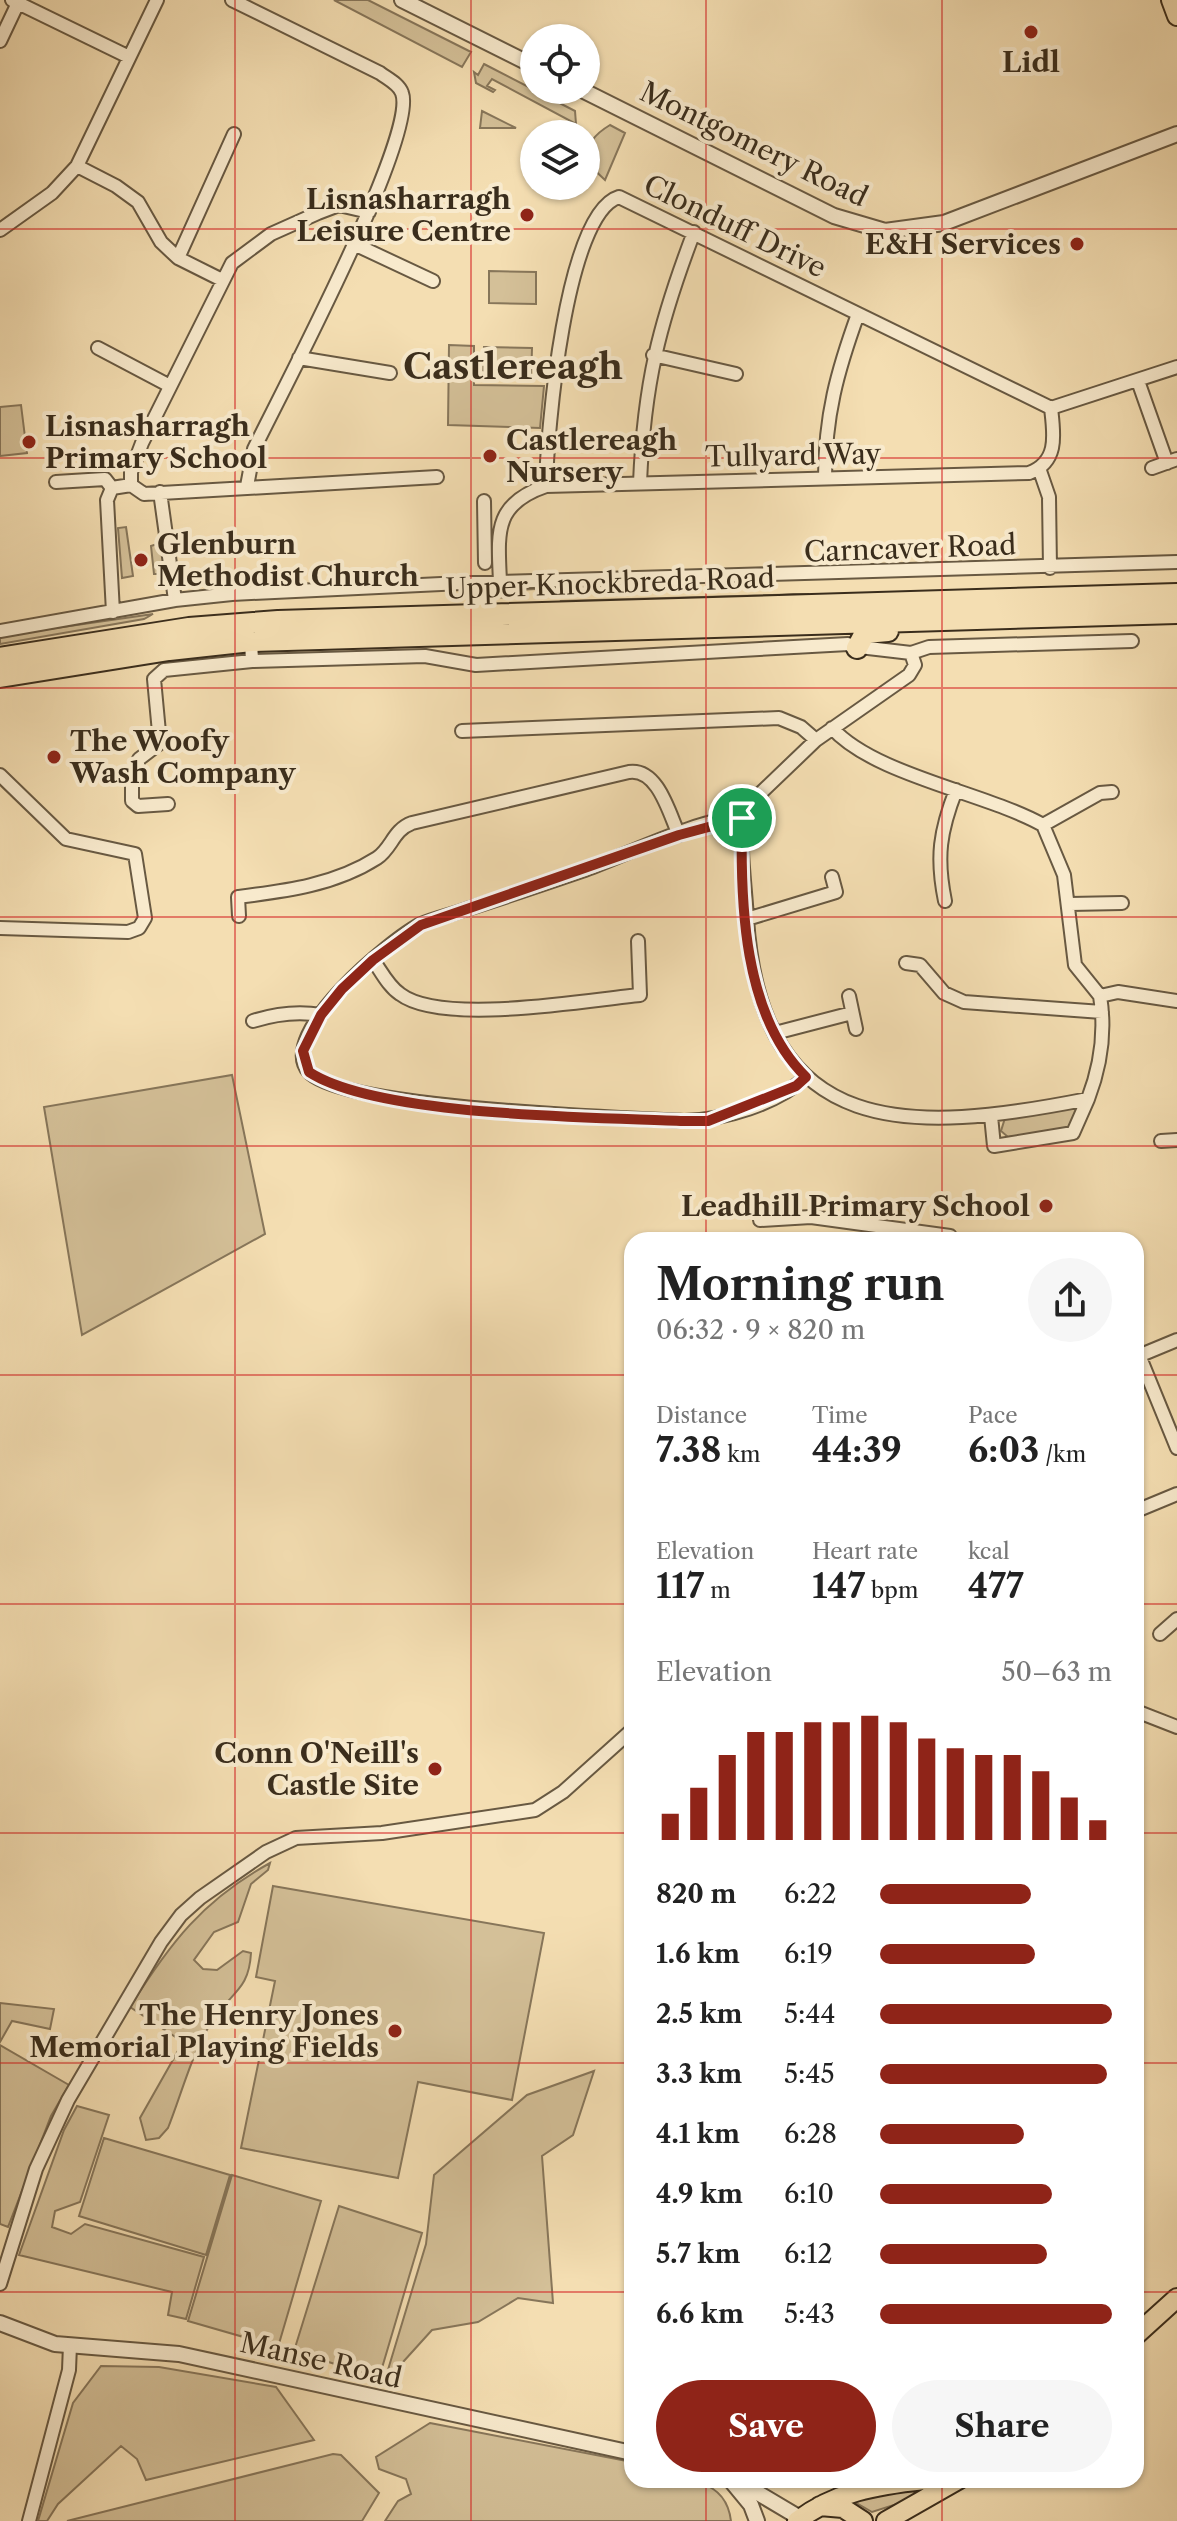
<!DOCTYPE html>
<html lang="en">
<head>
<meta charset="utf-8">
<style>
  body { margin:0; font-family:"Libre Caslon Text",serif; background:#f6f6f6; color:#222; height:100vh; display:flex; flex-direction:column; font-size:30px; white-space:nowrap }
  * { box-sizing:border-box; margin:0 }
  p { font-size:26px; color:#767676 }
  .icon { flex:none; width:44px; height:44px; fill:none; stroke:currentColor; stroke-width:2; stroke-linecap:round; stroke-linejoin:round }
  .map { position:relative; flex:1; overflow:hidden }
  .details { position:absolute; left:624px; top:1232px; width:520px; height:1256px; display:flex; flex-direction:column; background:#fff; border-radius:24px; box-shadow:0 2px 6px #0004 }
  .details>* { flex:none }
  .controls { position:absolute; left:520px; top:24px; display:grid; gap:16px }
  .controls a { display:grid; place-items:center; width:80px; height:80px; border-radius:50%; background:#fff; box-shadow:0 2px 6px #0004; font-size:40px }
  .pin { position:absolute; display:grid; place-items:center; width:68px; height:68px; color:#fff; margin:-34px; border:4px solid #fff; border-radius:50%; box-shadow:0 2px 8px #0007 }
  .round { display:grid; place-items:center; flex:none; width:84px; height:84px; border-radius:42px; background:#f6f6f6 }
  .overview { display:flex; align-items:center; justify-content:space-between; height:136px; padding:0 32px }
  h1 { font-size:44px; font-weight:700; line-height:60px }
  .metrics { display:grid; grid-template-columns:repeat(3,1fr); gap:12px; height:136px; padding:8px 32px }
  .metrics div { display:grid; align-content:center }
  .metrics b { font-size:34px; font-weight:700 }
  .metrics small { font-size:22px; font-weight:400 }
  .metrics p { font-size:22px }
  .chart { height:224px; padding:16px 32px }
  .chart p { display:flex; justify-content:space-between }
  .chart svg { width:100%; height:144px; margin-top:8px; stroke:#8f2418; stroke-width:6 }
  .button { display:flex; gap:16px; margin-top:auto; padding:16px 32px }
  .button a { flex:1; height:92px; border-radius:48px; background:#8f2418; color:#fff; font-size:32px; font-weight:700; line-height:92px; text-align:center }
  .button a+a { background:#f6f6f6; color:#222 }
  ul { padding:0 32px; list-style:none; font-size:26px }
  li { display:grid; grid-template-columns:128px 96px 1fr; align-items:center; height:60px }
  li i { height:20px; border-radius:10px; background:#8f2418 }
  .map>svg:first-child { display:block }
  .green { fill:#d4c098; stroke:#87765a; stroke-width:2 }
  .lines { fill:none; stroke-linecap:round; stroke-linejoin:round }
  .minor-casing { stroke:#685942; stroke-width:16 }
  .tertiary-casing { stroke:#685942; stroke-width:18 }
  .primary-casing { stroke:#3a2d1c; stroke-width:22 }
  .trunk-casing { stroke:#3a2d1c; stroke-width:24 }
  .minor { stroke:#f8eacd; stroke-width:12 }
  .tertiary { stroke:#f8eacd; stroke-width:14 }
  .primary { stroke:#f4deb2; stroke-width:18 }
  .trunk { stroke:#f4deb2; stroke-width:20 }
  .route-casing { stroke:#fff; stroke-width:16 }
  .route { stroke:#8f2418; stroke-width:10 }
  .grid { fill:none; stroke:#d62828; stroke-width:2; stroke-opacity:0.55 }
  .poi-dot { fill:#8f2418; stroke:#f8eacd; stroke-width:3 }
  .labels { text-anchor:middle; stroke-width:8; stroke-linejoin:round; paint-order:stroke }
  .poi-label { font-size:28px; font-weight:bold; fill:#3a2d1c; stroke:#f8eacd; text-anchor:end }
  .street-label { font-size:28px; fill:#3a2d1c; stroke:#f8eacd }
  .district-label { font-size:36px; font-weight:bold; fill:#3a2d1c; stroke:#f8eacd }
</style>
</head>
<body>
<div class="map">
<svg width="1177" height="2521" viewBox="0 0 1177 2521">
  <rect width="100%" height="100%" fill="#f4deb2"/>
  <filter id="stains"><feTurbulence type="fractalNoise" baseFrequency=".0025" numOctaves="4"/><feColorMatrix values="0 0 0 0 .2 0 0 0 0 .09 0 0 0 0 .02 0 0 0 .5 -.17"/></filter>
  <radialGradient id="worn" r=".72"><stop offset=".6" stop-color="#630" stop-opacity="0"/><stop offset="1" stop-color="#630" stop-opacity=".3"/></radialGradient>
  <path class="green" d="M334,0H368L471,52L462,67Z
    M484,64L575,111L576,124L492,79L487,86L495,90L493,92L476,83L474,72L478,75Z
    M482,111L516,128H480Z
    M610,125L625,133L605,180L586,162C586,144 595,134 610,125Z
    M489,271L536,272V304L489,303Z
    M449,345L474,346V385L544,386L540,428L448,425Z
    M484,347L532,348L531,380L483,378Z
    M21,405L27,453L0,456V407Z
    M126,527L133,576L122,578L118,528Z
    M163,542L167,574H154L151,546Z
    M636,584L516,590L512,599L489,596L490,591L502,587Z
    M809,594L565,603L560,601Z
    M153,614L144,619L0,644V636Z
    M232,1075L265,1234L82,1335L44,1107Z
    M1078,1106L1081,1109L1070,1129L1008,1137L1001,1131L1005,1118Z
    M270,1863L268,1870L251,1884L238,1922L214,1932L194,1960L203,1969L217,1970L243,1951L251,1953C249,1989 233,1991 215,2017C193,2048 182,2093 168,2128L159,2138L146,2140L140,2118L183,2042L130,2007C170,1943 203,1900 270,1863Z
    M273,1886L544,1933L512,2100L418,2082L398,2178L241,2148L275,1981L256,1977Z
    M0,2003L54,2009L50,2029L12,2021L0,2042Z
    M0,2045L69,2085L51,2116L8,2227L0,2224Z
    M594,2071L573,2135L542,2156L553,2303L518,2298L478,2322L432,2330L384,2383L426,2244L434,2175L527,2095Z
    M77,2106L109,2115L80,2202L55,2211L52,2227L71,2234L85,2224L204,2257L186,2319L168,2315L172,2292L19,2255L64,2130Z
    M104,2138L230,2175L206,2255L79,2216Z
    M232,2175L321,2201L278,2347L188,2321Z
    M339,2206L422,2233L379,2378L294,2351Z
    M101,2366L159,2367L276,2387L314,2440L146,2480L137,2459L121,2446L58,2504L47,2521H38L73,2403Z
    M430,2423L632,2462V2480C670,2480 725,2470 731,2521H385L398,2501L411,2494L406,2479L379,2469L376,2457Z
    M333,2454L341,2455L379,2493L362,2521H67Z
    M917,2486L916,2498L872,2512L853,2501Z"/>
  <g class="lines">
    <g class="minor-casing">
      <path id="minor" d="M12,0L129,57
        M232,0L380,73C388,79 399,84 402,93C418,136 279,397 254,449L247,486
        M0,41L18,3
        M77,166L116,186L138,202L161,242L178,258L222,280
        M0,230L52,193L77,166L157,0
        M354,244L433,281
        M178,258L234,134
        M98,348L170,386
        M653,355L736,374
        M299,358L390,373
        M1138,381L1167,463
        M1039,468L1049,497L1050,568
        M1152,468L1177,459
        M825,478C825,416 837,372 858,314
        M56,482L105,479L112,488
        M640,483C644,384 659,324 694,232
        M131,485V472L142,443L232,263L271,234L318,213L339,205L369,212
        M546,486C547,434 565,213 619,197L1051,408L1177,367
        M160,492L175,600
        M484,501L485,563
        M500,582C498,533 493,504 546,486L1029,473C1059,462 1054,434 1051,408
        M478,583L480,618
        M113,612L107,500L112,488L131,485L144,494L437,477
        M0,631L175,600L232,594L462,583L1177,562
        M851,646L911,653
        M911,653L915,665L909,675L816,740L743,810C739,846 745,883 747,919C762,1142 911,1134 1088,1099C1101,1065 1106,1032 1100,996
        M911,653L929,647L1132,641
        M252,661L425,656L476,665L848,644
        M832,728C874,775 986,793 1043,825L1064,875L1075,965L1100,996
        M462,731L779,718L801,727L816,740
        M0,775L66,839L135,854L145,918L139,928L128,932L0,928
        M168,804L138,806L132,801V785L139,759L160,743L154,679L164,670L252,661L251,641
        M742,818C706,815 620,858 582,871C544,884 506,897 467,909C453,914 435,918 421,924C391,939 275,1035 309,1072C343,1109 623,1118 684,1121C723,1120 777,1104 806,1077
        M1043,825L1100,793L1112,792
        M945,901C936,857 940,831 956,790
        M1070,904L1122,903
        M239,916L238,897C286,891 335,885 377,858C392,848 393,830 412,823L629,772C658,768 669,813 679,835
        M747,919L836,892L832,877
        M373,960C381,971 388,986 400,994C442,1026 586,1000 640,995L638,941
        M906,963L920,965L944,993L964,1002L1102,1012
        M849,996L856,1029
        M1100,996L1118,992L1177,1001
        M253,1021C275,1014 298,1011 321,1015
        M775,1033L852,1013
        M991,1116L994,1146L1073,1133L1088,1099
        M1161,1141L1177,1140
        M760,1220L811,1217L950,1236V1240
        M1139,1355L1177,1448
        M1136,1357L1177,1340
        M1136,1511L1177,1494
        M1160,1634L1177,1619
        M1136,1711L1177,1727
        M0,2284L36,2169L68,2100L161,1942L181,1915L200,1898L266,1852L296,1838L382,1833L535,1810L563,1792L632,1730
        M29,2521L69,2370L70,2345"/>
    </g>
    <g class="tertiary-casing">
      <path id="tertiary" d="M402,0L534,66
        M582,90L834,216L885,231L944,223L1177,134
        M0,2323L55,2344L179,2354L632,2453
        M736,2480L800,2518
        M732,2482L751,2505L757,2521"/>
    </g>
    <g class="primary-casing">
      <path id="primary" d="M1171,0L1177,16
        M1136,2335L1177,2298
        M820,2506L843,2508L863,2521
        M797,2521C835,2492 877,2485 924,2480
        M886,2521L958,2480"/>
    </g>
    <g class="trunk-casing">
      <path id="trunk" d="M857,648L865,633L888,631
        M0,658L189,628L278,621L1177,594
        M0,677L169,650L251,641L1177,613"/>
    </g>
    <use href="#minor" class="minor"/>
    <use href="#tertiary" class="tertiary"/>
    <use href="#primary" class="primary"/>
    <use href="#trunk" class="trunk"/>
  </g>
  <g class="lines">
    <g class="route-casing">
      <path id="route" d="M742,818C740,901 743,1016 806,1077L796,1086L708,1121H684C596,1117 378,1117 309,1072L303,1051L321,1015L342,989L373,960L421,925L679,835Z"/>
    </g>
    <use href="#route" class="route"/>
  </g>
  <path class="grid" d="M235,0V2521M471,0V2521M706,0V1240M942,0V1240M0,229H1177M0,458H1177M0,688H1177M0,917H1177M0,1146H1177M0,1375H632M1136,1375H1177M0,1604H632M1136,1604H1177M0,1833H632M1136,1833H1177M0,2063H632M1136,2063H1177M0,2292H632M1136,2292H1177M706,2480V2521M942,2480V2521"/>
  <g class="poi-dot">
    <circle cx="1031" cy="32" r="8"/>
    <circle cx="527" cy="215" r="8"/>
    <circle cx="1077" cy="244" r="8"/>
    <circle cx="29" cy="442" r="8"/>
    <circle cx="490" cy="456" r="8"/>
    <circle cx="141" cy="560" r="8"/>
    <circle cx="54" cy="757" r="8"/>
    <circle cx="1046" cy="1206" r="8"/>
    <circle cx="435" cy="1769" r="8"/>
    <circle cx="395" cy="2031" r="8"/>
  </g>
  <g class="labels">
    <g class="poi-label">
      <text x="1031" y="72" text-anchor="middle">Lidl</text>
      <text x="511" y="209">Lisnasharragh<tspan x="511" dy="32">Leisure Centre</tspan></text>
      <text x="1061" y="254">E&amp;H Services</text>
      <text x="45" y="436" text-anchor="start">Lisnasharragh<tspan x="45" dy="32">Primary School</tspan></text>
      <text x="506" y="450" text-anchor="start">Castlereagh<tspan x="506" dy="32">Nursery</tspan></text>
      <text x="157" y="554" text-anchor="start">Glenburn<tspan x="157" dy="32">Methodist Church</tspan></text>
      <text x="70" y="751" text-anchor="start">The Woofy<tspan x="70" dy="32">Wash Company</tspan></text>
      <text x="1030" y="1216">Leadhill Primary School</text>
      <text x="419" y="1763">Conn O'Neill's<tspan x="419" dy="32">Castle Site</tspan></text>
      <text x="379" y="2025">The Henry Jones<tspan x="379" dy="32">Memorial Playing Fields</tspan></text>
    </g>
    <g class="street-label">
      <text transform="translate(754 144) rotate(26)" y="10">Montgomery Road</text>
      <text transform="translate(735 226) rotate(26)" y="10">Clonduff Drive</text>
      <text transform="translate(793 455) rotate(-1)" y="10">Tullyard Way</text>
      <text transform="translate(910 548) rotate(-2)" y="10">Carncaver Road</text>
      <text transform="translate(610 583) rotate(-2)" y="10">Upper Knockbreda Road</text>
      <text transform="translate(321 2360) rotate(13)" y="10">Manse Road</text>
    </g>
    <g class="district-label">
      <text x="513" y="379">Castlereagh</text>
    </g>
  </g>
  <rect width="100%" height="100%" filter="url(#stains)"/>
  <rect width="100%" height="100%" fill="url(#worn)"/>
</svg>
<div class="controls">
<a><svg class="icon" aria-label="locate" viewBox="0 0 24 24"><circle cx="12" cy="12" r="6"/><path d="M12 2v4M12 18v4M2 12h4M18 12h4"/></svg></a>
<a><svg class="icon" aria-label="layers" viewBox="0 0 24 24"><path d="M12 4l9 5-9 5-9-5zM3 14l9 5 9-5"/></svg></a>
</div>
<div class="pin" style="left:742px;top:818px;background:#1e9e55"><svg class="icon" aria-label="arrive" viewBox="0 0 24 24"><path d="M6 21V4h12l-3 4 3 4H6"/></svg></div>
<section class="details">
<div class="overview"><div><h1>Morning run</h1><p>06:32 · 9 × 820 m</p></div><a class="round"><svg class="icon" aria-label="share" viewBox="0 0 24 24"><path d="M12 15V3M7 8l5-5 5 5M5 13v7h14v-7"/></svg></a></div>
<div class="metrics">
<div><p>Distance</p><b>7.38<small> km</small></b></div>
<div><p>Time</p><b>44:39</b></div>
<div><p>Pace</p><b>6:03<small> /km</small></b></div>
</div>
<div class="metrics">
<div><p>Elevation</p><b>117<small> m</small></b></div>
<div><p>Heart rate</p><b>147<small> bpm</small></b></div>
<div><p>kcal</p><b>477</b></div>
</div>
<div class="chart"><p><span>Elevation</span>50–63 m</p>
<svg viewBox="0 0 160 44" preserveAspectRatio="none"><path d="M5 44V36M15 44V28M25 44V18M35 44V11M45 44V11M55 44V8M65 44V8M75 44V6M85 44V8M95 44V13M105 44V16M115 44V18M125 44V18M135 44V23M145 44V31M155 44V38"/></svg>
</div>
<ul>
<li><b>820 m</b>6:22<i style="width:65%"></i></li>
<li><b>1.6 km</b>6:19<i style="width:67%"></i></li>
<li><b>2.5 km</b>5:44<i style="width:100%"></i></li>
<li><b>3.3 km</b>5:45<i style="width:98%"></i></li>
<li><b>4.1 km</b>6:28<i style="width:62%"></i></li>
<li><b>4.9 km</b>6:10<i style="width:74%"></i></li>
<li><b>5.7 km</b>6:12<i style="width:72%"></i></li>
<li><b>6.6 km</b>5:43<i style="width:100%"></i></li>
</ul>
<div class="button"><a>Save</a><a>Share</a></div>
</section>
</div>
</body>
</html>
